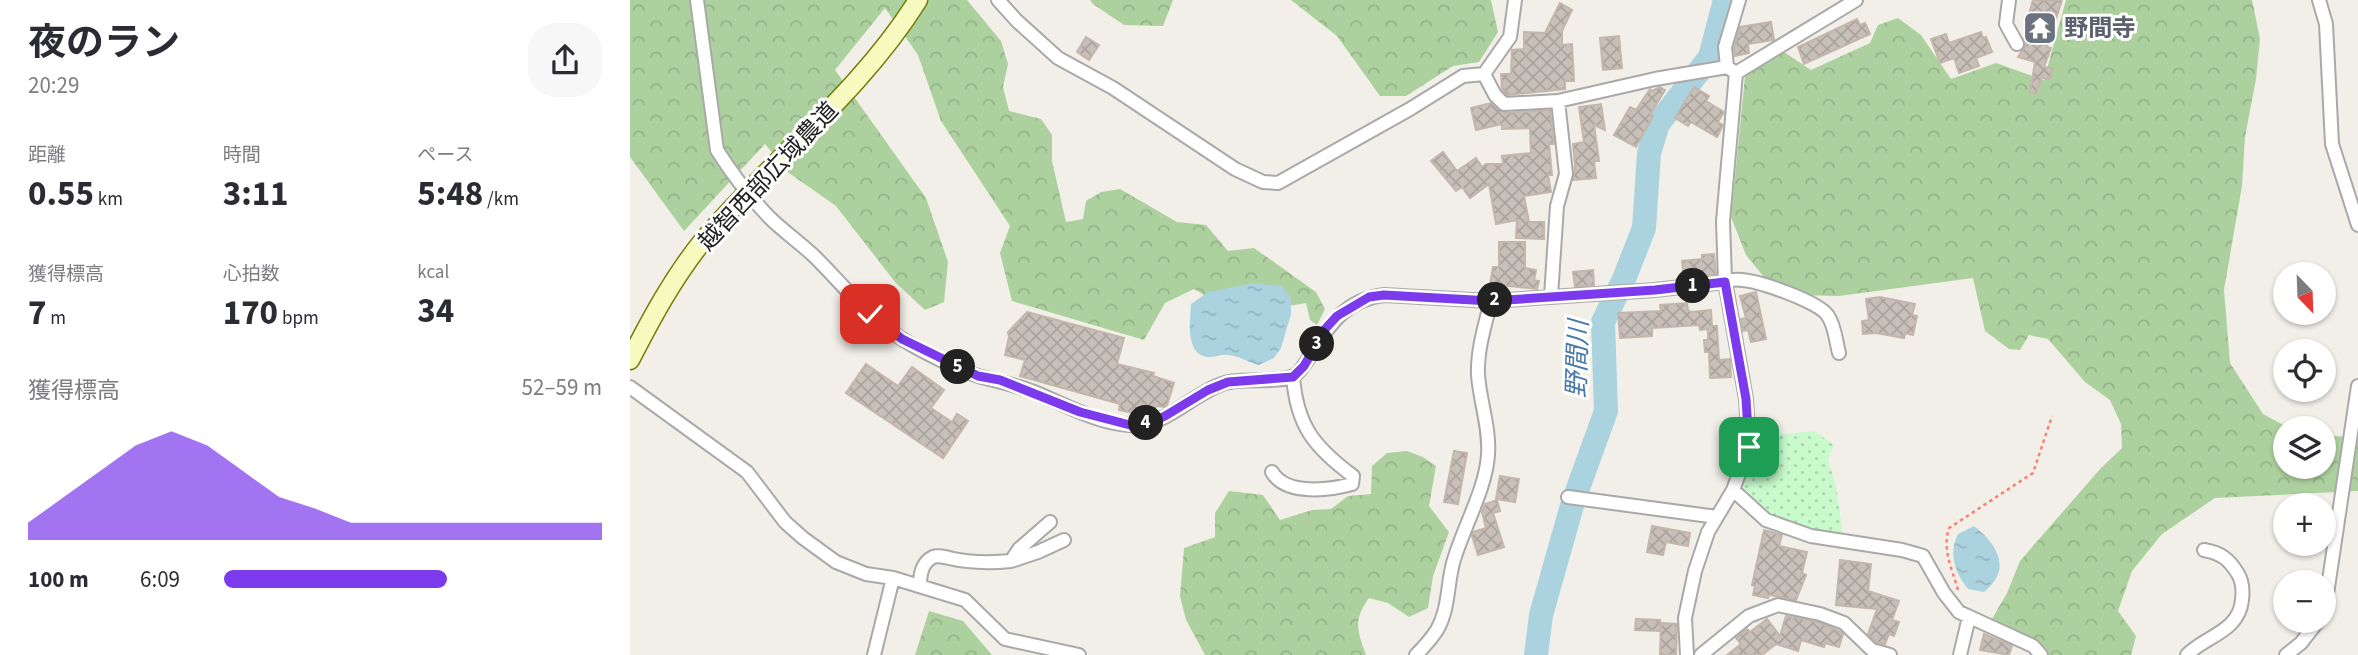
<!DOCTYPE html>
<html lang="ja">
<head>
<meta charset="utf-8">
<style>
  body { margin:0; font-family:"Source Sans 3","Noto Sans JP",sans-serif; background:#f7f7f7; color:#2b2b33; height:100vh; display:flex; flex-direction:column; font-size:26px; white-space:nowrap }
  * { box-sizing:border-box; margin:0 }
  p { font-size:23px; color:#7c7c81 }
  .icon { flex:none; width:38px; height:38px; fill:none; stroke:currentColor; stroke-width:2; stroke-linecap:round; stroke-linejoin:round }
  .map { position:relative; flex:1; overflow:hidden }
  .details { display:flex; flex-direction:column; background:#fff; width:630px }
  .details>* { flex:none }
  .needle { width:46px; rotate:157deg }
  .tools { position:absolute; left:1643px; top:262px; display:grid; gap:14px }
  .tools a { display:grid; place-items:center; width:63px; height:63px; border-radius:50%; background:#fff; box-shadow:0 2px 5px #0004; font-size:35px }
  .pin { position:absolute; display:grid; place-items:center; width:60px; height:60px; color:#fff; margin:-30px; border-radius:14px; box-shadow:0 4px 10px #0006 }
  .km { position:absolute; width:35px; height:35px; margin:-18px; border-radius:50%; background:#222; color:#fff; font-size:19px; line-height:35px; text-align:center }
  .round { display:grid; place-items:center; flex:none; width:74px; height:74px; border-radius:28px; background:#f7f7f7 }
  .overview { display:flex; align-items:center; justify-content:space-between; height:119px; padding:0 28px }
  h1 { font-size:38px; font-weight:700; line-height:52px }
  .metrics { display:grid; grid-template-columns:repeat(3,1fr); gap:10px; height:119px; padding:7px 28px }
  .metrics div { display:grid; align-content:center }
  .metrics b { font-size:35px; font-weight:700 }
  .metrics small { font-size:19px; font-weight:400 }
  .metrics p { font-size:19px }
  .chart { height:196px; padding:14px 28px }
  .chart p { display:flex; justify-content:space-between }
  .chart svg { width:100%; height:126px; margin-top:7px; fill:#7c3aed; opacity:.7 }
  ul { padding:0 28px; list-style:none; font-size:23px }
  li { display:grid; grid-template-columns:112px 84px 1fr; align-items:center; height:52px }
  li i { height:18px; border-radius:9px; background:#7c3aed }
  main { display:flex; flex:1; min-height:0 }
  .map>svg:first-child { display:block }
  .forest { fill:url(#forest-crowns) }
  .park { fill:url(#park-dots) }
  .water { fill:url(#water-ripples) }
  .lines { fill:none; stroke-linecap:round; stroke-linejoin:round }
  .river { stroke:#aad3df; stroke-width:24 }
  .building { fill:url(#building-cross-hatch); stroke:#c4b6ab; stroke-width:2 }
  .street-casing { stroke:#a9a9a9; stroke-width:16 }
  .secondary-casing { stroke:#707d05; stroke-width:21 }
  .path { stroke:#fa8072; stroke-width:2.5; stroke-dasharray:3.5 3.5; stroke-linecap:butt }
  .street { stroke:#fff; stroke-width:12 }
  .secondary { stroke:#f7fabf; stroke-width:18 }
  .route-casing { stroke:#fff; stroke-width:14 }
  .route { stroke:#7c3aed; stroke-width:9 }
  .labels { text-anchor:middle; stroke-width:6; stroke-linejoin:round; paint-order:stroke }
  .worship-label { font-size:24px; font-weight:bold; fill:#5b616d; stroke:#fff; text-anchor:start }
  .street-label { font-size:24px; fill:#222; stroke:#fff }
  .water-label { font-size:26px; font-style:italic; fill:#4a7aab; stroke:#fff }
</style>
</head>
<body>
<main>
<section class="details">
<div class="overview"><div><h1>夜のラン</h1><p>20:29</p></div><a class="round"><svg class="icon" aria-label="share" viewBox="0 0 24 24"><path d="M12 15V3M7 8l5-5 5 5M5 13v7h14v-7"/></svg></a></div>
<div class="metrics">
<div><p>距離</p><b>0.55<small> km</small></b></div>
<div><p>時間</p><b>3:11</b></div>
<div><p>ペース</p><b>5:48<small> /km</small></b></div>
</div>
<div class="metrics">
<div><p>獲得標高</p><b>7<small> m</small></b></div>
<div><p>心拍数</p><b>170<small> bpm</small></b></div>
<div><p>kcal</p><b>34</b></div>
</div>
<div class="chart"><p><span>獲得標高</span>52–59 m</p>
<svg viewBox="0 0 160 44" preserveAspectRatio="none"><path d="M0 44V38L10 29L20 20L30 11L40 6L50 11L60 20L70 29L80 33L90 38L100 38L110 38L120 38L130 38L140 38L150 38L160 38V44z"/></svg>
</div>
<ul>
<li><b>100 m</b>6:09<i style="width:59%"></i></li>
</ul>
</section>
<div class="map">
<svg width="1728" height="655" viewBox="0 0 1728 655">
  <defs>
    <pattern id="forest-crowns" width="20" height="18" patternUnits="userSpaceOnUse" patternTransform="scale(1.75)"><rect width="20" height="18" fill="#add19e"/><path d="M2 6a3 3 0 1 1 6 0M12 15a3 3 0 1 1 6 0" fill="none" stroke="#95b388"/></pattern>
    <pattern id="park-dots" width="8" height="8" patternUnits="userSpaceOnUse" patternTransform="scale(1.75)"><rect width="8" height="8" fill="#c8facc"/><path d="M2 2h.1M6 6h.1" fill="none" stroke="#acd6af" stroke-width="1.8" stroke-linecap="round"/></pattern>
    <pattern id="water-ripples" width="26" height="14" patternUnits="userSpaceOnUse" patternTransform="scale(1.75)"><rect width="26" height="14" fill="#aad3df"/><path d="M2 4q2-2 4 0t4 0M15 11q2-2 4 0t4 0" fill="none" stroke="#92b5bf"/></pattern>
    <pattern id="building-cross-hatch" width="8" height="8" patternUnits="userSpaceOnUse" patternTransform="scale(1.75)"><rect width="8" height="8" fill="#c7bfb8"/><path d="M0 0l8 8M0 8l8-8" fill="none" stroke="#aba49e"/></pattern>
  </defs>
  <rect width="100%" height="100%" fill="#f2efe9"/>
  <path class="forest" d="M0,0H337L371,41L378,64L373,87L379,111L411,119L422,135V161L436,222L453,219L456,201L471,192L490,189L547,222L576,225L598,251L624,248L686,292L695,309L687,325L680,320L676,303L647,308L591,305L564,289L535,303L514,340L382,301L370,253L380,226L311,121L288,55L255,8L205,70L296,198L318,262L314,302L295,310L265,282L206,206L159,173L135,144L54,231L0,157Z
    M460,0H543L533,26L494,25L463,4Z
    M661,0H861L868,32L849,62L823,66L776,96H750L707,36Z
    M1436,0H1622L1630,39L1626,79L1615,137L1612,186L1594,290L1600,363L1633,414L1661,429H1656V467H1694V435L1728,438V491L1585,498L1532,534L1502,571L1488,611L1506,636L1501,655H1419L1409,641L1362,619L1377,593L1390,561L1471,468L1492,448L1491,424L1480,400L1455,382L1418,339L1399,335L1390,350L1379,349L1355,331L1343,278L1209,296L1162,295L1134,277L1116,255L1101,217L1115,76L1154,52L1181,70L1240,43L1248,25L1268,18L1291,35L1321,79L1366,63L1414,80Z
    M777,451L793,457L806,466L799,506L819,532L803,576L798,608L779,617L758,603L739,598C723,621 727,629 736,655H575L556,620L550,596L554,548L585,537V513L599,491L633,495L650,520L682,510L701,509L718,496L741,494L742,466L757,453Z
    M299,611L333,621L362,655H285Z"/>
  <path class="park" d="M1184,431L1204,445L1198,460L1206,485L1213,535H1194L1138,518L1116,496L1113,484L1126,452L1127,437Z"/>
  <path class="water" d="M624,283L652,286L661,298V314L651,348L644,358L629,365C619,363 610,356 598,355C591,354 584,358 577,357C555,354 560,320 561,304L578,292Z
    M1344,526C1367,544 1383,569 1354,592L1338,589C1325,573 1318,554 1328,534Z"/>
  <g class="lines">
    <path class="river" d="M906,655L911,615L943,502L976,411L973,322L994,279L1014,228L1019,153L1028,124L1080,57L1095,0"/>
  </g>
  <path class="building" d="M1403,0H1432L1417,47L1421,48L1414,67L1422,68L1420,79L1411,78L1406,94L1400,92L1405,62L1388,57L1396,45L1394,39L1402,14H1399Z
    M930,3L942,10L932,31V45L942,44L944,81H935V89L877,95L872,89L871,74H881L882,50L894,49V32L915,33Z
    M1227,19L1230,25L1235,23L1240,34L1174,64L1168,47Z
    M1141,22L1144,40L1118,44L1119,53L1105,56L1104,48L1110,27Z
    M1351,32L1353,38L1356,37L1362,52L1346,58L1349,66L1329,73L1324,58L1310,63L1301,39L1316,34L1319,43Z
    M989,36L992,68L973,70L970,38Z
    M456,37L469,45L459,60L447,52Z
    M1030,87L1035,90L1020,115L1023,116L1006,147L984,135L1000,107L1006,110L1020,89L1022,91Z
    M1064,87L1079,96L1076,101L1094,112L1088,122L1093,125L1087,137L1061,122L1058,126L1045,118Z
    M861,103L874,113L920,110L924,144H919L922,175H918L921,192L894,196L899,222H914V239L886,238L887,220L866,224L859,184L840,198L832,187L826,191L801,161L813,152L827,171L846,158L852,167L856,164H873L872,156L901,153L900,128L872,129V124L846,130L841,108Z
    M971,104L975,130L964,125L969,161H964L966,178L943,180L945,166L943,144L954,142L949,107Z
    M869,242H895V268L906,270L904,280L909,281L907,289L860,284L863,267H869Z
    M1084,254L1086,274L1054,278L1052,261L1072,259V255Z
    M963,270L964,285L945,287L943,272Z
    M1126,292L1136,339L1121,342L1118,330L1113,331L1111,319L1116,318L1110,296Z
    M1250,297L1285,304L1282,315L1287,316L1283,335L1275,333L1274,338L1246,333L1233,334L1232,321L1239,320L1236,299Z
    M1057,303L1058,310L1061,312L1081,310L1082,326H1087L1089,360L1100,359L1101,377L1080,378L1079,352H1075L1074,340H1078V329L1070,330L1069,325L1022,328V336L990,338L988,313L1031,311L1030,305Z
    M397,312L494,338L487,364L524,373L523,376L544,383L537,405L534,407L527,406L520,411L513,408L512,415L489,410L490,404L390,376L395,360L375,355L379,337L378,332Z
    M236,364L268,386L282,367L314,390L301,408L322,422L327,414L338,421L313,458L216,393Z
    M824,451L837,453L828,504L814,502Z
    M870,476L889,479L885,502L866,499Z
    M867,500L870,511L863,513L874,547L848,555L842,536L843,532L856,528L852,512L855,504Z
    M1022,526L1060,533L1058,546L1036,542L1033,555L1017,552Z
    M1134,530L1152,535L1149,546L1177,552L1172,573L1176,575L1166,600L1139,595L1138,598L1123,595L1125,586L1122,585Z
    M1210,560L1241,564L1238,591L1269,601L1262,620L1269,622L1264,636L1259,634L1255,644L1246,642L1238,634L1247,609L1206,605Z
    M1156,616L1188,622L1209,631L1213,634L1209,647L1195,643L1194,647L1171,640L1168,651L1146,644L1132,655H1097L1111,644L1106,638L1117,629L1120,632L1137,619L1150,636Z
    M1006,619L1030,620V631L1005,630Z
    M1031,623L1047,624L1046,655H1030Z
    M1354,634L1382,646L1379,655L1350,650Z"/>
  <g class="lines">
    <g class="street-casing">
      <path id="street" d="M67,0L87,150C102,174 120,197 139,217C154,232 172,244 187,259C214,286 239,318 272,339C291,351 327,369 348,376C367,381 386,385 404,392C434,404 466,423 499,425C536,428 562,393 595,383C613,378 650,383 664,376C672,371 678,359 683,351C700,322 719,299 754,295L861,301L1025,290L1095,282
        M368,0L387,21L428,58L483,88L605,169L633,182L648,183L780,109L833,76L854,74
        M1379,0L1376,24L1387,44
        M1689,0L1696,24L1702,144L1728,225
        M1097,67L1095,47L1109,0
        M1106,73L1226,0
        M854,74L865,95L874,104L928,101L1025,79L1097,67L1106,73
        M854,74L880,37L885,0
        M1095,281C1100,280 1106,279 1112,280C1129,281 1190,302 1198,316C1205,326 1206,342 1209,353
        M921,296L927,206L936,174L928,101
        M0,387L117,472L155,522L173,538L206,562L236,574L263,578
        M642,472C656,496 700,490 722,484L723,476C684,447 667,426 663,377
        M1103,490L1136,520L1181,536L1272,550L1293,556L1314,593L1329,612L1403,646L1411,655
        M938,497L1087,517
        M381,561L408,552L434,540
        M290,586C290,576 291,563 303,557C308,555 314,557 319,558C340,563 360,563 381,561L389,549L420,522
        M1694,614L1728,386
        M244,655L263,578L335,600L375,639L449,655
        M786,655C793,648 801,639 807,630C819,609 817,586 823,563C832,530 856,489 858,455C860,428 850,402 848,375C847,350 855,325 861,301
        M1057,655L1055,618L1065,571L1078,532L1103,490L1119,447L1116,399L1095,281L1093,221L1106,73
        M1071,655L1119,616L1148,605L1190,614L1214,623L1242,650L1260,655
        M1330,655L1339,617
        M1557,655C1575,636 1609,632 1612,600C1613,591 1613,582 1608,574C1599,559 1591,553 1574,550
        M1656,655L1671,643L1688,621"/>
    </g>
    <g class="secondary-casing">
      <path id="secondary" d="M0,360C21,319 43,278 72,242C142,159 230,93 288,0"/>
    </g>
    <path class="path" d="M1328,590C1322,568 1312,550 1319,528L1403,473L1422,416"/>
    <use href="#street" class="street"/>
    <use href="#secondary" class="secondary"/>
  </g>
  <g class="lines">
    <g class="route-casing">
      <path id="route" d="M240,314L272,339L348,376L370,380L450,412L500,425L520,423L535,416L578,390L598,382L663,377L674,366L696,328L707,316L739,297L754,295L861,301L1025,290L1095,282L1116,399L1119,447"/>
    </g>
    <use href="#route" class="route"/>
  </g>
  <defs>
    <g id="temple-square" transform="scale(1.75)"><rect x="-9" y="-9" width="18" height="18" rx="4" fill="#6b7280" stroke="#fff"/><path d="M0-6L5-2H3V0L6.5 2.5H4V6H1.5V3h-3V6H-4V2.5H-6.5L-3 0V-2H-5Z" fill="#fff"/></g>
  </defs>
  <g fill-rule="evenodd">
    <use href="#temple-square" x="1410" y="28"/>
  </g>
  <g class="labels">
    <g class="worship-label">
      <text x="1434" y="36">野間寺</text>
    </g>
    <g class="street-label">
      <text transform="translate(138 176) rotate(-47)" y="8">越智西部広域農道</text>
    </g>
    <g class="water-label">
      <text transform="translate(947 359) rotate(-88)" y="9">野間川</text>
    </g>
  </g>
</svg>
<div class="tools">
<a><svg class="needle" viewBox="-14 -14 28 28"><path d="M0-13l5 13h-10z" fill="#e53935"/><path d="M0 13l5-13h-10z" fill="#7c7c81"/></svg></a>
<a><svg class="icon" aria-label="locate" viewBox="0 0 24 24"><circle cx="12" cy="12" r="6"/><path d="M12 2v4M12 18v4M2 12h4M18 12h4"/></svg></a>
<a><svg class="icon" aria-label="layers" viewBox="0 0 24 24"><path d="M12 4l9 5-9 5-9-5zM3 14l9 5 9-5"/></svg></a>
<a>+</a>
<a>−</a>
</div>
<div class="pin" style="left:1119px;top:447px;background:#1e9e55"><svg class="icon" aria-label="arrive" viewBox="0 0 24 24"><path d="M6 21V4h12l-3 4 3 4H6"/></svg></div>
<div class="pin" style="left:240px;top:314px;background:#d93025"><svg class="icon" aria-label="check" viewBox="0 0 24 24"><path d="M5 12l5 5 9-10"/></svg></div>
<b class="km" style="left:1063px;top:286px">1</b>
<b class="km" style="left:865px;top:300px">2</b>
<b class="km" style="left:687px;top:344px">3</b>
<b class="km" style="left:516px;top:423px">4</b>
<b class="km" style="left:328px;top:367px">5</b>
</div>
</main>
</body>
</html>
